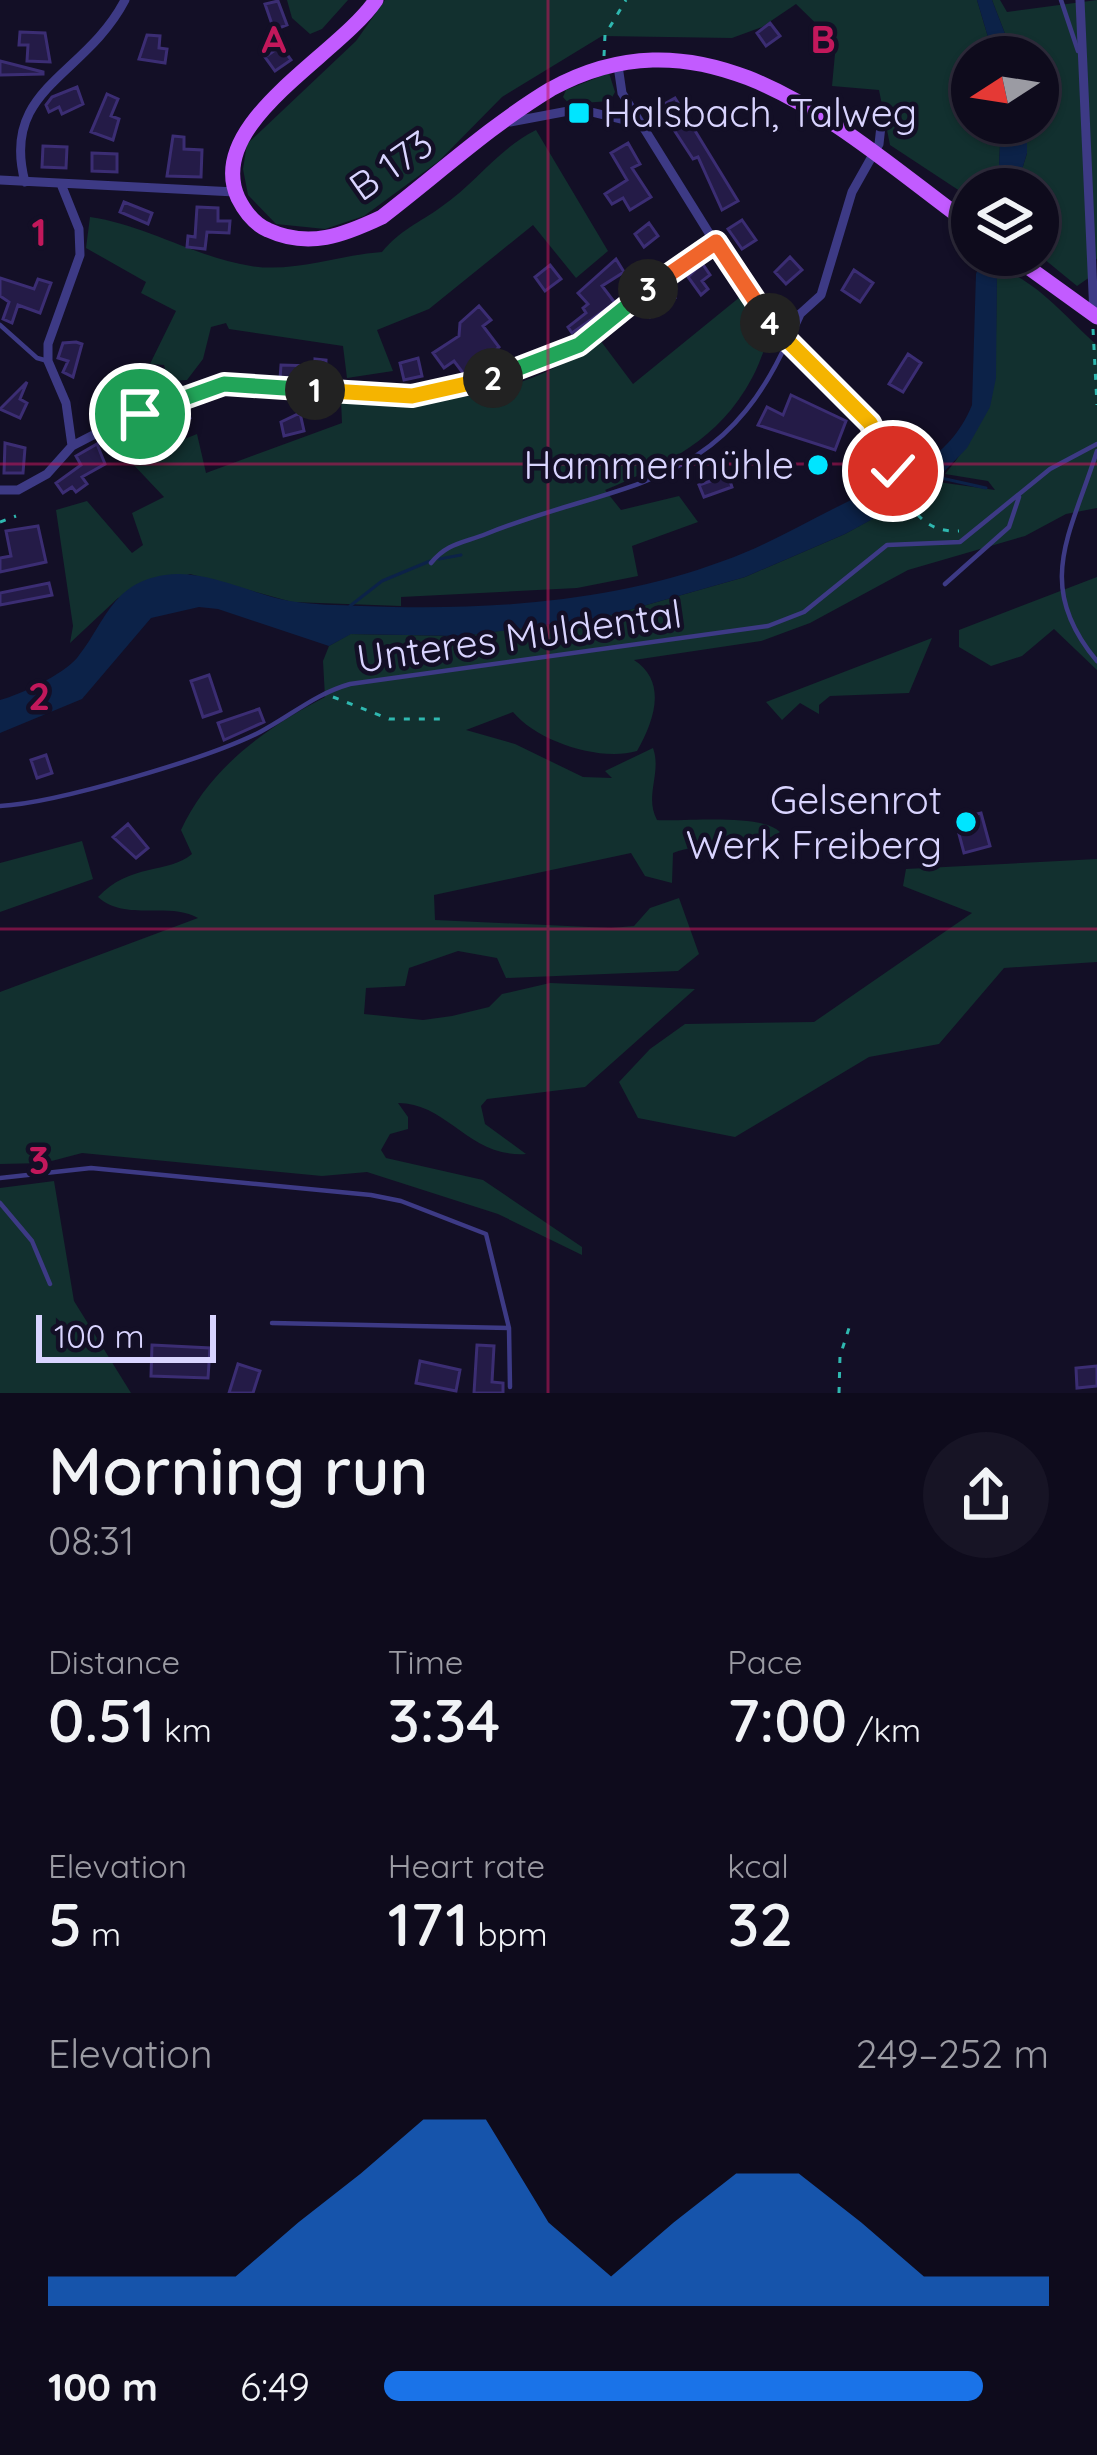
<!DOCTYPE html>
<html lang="en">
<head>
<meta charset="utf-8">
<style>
  body { margin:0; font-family:Quicksand,sans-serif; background:#171425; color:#f1f3f6; height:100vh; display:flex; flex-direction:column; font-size:45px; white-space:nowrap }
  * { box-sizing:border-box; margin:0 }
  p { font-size:39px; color:#9b9ba3 }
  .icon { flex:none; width:66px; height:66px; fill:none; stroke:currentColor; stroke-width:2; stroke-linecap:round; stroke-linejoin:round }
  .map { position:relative; height:1393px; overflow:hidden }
  .panel { display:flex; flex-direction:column; background:#0e0b1c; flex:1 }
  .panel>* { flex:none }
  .needle { width:78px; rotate:258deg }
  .controls { position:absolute; left:951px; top:36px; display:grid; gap:24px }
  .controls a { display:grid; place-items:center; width:108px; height:108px; border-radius:50%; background:#0e0b1c; box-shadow:0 3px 9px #0004,0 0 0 3px #2e2b3b; font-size:60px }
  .scale { position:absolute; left:36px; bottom:30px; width:180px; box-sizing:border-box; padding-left:12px; border:6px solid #d9d4ff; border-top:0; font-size:33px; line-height:42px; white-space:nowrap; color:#d9d4ff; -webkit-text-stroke:9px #130f26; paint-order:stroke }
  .pin { position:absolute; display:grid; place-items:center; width:102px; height:102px; color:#fff; margin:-51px; border:6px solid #fff; border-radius:50%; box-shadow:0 3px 12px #0007 }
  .km { position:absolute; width:60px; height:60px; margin:-30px; border-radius:50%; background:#222; color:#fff; font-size:33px; line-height:60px; text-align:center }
  .round { display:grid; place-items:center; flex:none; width:126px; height:126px; border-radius:63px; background:#171425 }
  .overview { display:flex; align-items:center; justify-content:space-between; height:204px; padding:0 48px }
  h1 { font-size:66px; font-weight:600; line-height:90px }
  .metrics { display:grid; grid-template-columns:repeat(3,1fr); gap:18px; height:204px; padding:12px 48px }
  .metrics div { display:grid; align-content:center }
  .metrics b { font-size:60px; font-weight:600 }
  .metrics small { font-size:33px; font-weight:400 }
  .metrics p { font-size:33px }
  .chart { height:336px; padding:24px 48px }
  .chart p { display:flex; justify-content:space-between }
  .chart svg { width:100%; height:216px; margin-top:12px; fill:#1a73e8; opacity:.7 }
  ul { padding:0 48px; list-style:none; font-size:39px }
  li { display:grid; grid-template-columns:192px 144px 1fr; align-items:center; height:90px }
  li i { height:30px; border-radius:15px; background:#1a73e8 }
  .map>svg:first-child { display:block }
  .green { fill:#12302f }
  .water { fill:#0c2248 }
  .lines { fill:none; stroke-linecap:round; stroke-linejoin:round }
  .stream { stroke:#0c2248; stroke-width:3 }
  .building { fill:#241b47; stroke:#3b2d73; stroke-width:3 }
  .path { stroke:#2fb8b0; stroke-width:3; stroke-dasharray:6 9; stroke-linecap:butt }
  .service { stroke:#3d3a85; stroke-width:4.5 }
  .minor { stroke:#3d3a85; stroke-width:9 }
  .primary { stroke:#c25bff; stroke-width:15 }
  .split-1-casing { stroke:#fff; stroke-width:24 }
  .split-2-casing { stroke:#fff; stroke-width:24 }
  .split-3-casing { stroke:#fff; stroke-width:24 }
  .split-4-casing { stroke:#fff; stroke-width:24 }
  .split-5-casing { stroke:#fff; stroke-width:24 }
  .split-1 { stroke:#22a559; stroke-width:15 }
  .split-2 { stroke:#f5b400; stroke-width:15 }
  .split-3 { stroke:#22a559; stroke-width:15 }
  .split-4 { stroke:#f0652b; stroke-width:15 }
  .split-5 { stroke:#f5b400; stroke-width:15 }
  .grid { fill:none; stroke:#c2185b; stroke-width:3; stroke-opacity:0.55 }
  .poi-dot { fill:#00e5ff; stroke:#130f26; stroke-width:4.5 }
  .labels { text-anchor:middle; stroke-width:9; stroke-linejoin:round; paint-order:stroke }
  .poi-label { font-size:39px; fill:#d9d4ff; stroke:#130f26; text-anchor:end }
  .street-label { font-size:39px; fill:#d9d4ff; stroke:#130f26 }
  .grid-label { font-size:39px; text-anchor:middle; font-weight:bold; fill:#c2185b; stroke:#130f26; stroke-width:9; stroke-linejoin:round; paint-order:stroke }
</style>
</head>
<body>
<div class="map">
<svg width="1097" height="1393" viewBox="0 0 1097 1393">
  <rect width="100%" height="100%" fill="#130f26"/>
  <path class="green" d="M287,0H348L322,29L310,34L292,18Z
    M385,0H977L994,57H972V123H1001L998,189H972V199L890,145L879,90L832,86L836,43L796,4L762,27L732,38L602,36L502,97L439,161L364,216L325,229L276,224L248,195L243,169L247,144L356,41Z
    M992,0H1000L1007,12L1097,0V259L1090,258V277L1077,286L1038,254V189H1016L1027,153V123H1038V57H1014Z
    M609,73L615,92L610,101L569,104L563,97L566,90Z
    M536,130L608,251L576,278L533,225L429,309L377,330L393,371L347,378L343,346L229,329L226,323L211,327L203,359L187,380L168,381L164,365L150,364L176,311L141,293L146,282L86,248L90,217C145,225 195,257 251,266C294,273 339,255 382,252C400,230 419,223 441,207C476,183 498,149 536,130Z
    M997,267C1040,283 1063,315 1097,345V508L1066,514L1025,536L908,570L810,623L761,641L634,660C668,682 654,721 637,751C599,762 537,741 513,712L466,730L515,744L583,777L612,778L605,771L653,748C662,773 644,796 657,820C686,822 760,813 780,832C756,850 709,839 673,853L672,883L645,876L631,853L434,895L435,920L611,928L634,926L650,908L679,898L699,954L678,971L506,978L497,958L458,951L409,968L405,986L366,988L364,1014L423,1020L452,1016L489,1007L502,994L550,983L695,989L585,1087L487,1099L481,1106L485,1124L526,1154C469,1158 448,1103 398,1103L408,1117V1129L390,1134L381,1150L386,1158L483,1180L582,1247V1255L498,1214L367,1172L322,1176L82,1153L44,1163L0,1164V992L198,918C169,901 126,922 98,897C130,863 168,874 192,854L181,830C209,769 265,728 325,697L323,661L329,646L350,634L462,636L604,617L745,577L845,534L938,482L995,490L988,481L945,474C1006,403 994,355 997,267Z
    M751,288L776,326C765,342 762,360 752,378C719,440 667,464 605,490L621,510L679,496L698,522L632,546L638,576L577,588L401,597V606L292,602L190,574L118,598L70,643L73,626L56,510L87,501L132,553L143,545L132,513L164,497L130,461L197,434L206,473L342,423L341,400C432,410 527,395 600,340L633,384Z
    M1097,577V670L1054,629L1022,656L991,666L959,647V630Z
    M932,638L909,693L830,696L819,705V714L800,703L782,720L766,702Z
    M82,841L93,879L0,912V863Z
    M1097,859V962L1004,968L939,1044L869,1057L735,1137L638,1118L619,1082L650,1049L685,1024L814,1022L972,913L903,886L906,869Z
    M54,1181L74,1301L131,1393H0V1188Z"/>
  <path class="water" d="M977,0H992L1014,57H994Z
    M1001,123H1027V153L1016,189H998Z
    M983,255H1001L997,267L996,378L990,407L967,448L926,490L845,534L745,577L604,617L463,636L351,634L329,646L218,609L199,607L151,618L82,699L0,733V700C22,694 62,675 77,658C105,624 111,583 165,575C207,569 250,594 290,601C312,605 339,605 362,606C481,611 610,603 723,561C766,546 806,522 847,502C899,477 949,462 972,405L976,274Z"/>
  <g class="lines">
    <path class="stream" d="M941,478L986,488
      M439,559L461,555
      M350,606L382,581L430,561"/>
  </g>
  <path class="building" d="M278,1L287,25L274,30L265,4Z
    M770,23L780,36L766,46L757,33Z
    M20,32L45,33L50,62L27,61L28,45H19Z
    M147,35L160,36L159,48L167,49L165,63L139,59Z
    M281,46L291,60L275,71L265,57Z
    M0,61L43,72V74L0,75Z
    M77,87L83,104L62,114L59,107L49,112L46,105L52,97Z
    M107,94L118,99L111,116L119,119L113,140L91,132Z
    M675,98L738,201L722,210L698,157L693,159L659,107Z
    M173,136L184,137V149L202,150L201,177L167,176Z
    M628,143L640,164L632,168L651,197L630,210L623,198L612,204L605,194L627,180L611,153Z
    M43,146L67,147L66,168L42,167Z
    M92,153L117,154V172L92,171Z
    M124,202L152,213L148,224L120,212Z
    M197,207L218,208V221H230L229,233L207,232L205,249L187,247L188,236L195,237Z
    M742,220L756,240L742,249L728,229Z
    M649,223L658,236L644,247L635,234Z
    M790,257L802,270L786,284L775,272Z
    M616,259L624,272L602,286L615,303L572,333L568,327L586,313L583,308L588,304L578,293Z
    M702,263L710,275L702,281L708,289L701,295L688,277Z
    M550,265L561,279L545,291L535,277Z
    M854,270L873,283L860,302L842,290Z
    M0,278L34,289L38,279L51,283L40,313L18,305L12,323L3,319L9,302L0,296Z
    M667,288L675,298L650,317L644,308Z
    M479,306L491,320L483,326L499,347L474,370L463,373L454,361L444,368L433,353L459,336L460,323Z
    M76,342L82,344L73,377L63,372L68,361L58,358L63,343Z
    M908,354L921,363L903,392L889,384Z
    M418,358L422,376L404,380L400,363Z
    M315,359L326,360L325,381L280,379L281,365L315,366Z
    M27,382L20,399L27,403L20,418L0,409Z
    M791,395L846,421L835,450L758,425L767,407L783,415Z
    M185,405L190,418L172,425L167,411Z
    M300,413L304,431L284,436L281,422Z
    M5,443L25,448L23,473H4Z
    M97,444L105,464L82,477L87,484L76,492L72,487L63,493L56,483L81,465L76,456Z
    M728,475L732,487L704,497L699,485Z
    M38,526L46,562L0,572V558L11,556L6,531Z
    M49,583L52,595L0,605V593Z
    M209,675L221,711L203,717L191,681Z
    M259,709L264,722L224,740L218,723Z
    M46,755L52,773L37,778L31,760Z
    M981,813L990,846L964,853L955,819Z
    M128,824L148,848L136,858L113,837Z
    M152,1345L210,1348L208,1378L151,1376Z
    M477,1345L494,1346L492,1382L503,1383V1393H474Z
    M420,1361L460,1370L456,1391L416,1383Z
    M238,1364L260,1371L253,1393H229Z
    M1097,1366V1386L1077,1388L1076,1368Z"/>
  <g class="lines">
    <path class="path" d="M604,56L605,35L626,0
      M1093,329L1097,405
      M895,476C909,506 922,533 959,531
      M0,522L16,516
      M333,697L389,719H441
      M839,1393L840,1356L850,1325"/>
    <path class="service" d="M1061,0L1078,51
      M0,325L37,358L48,361
      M800,351L870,423L893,471
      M1097,451C1071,534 1033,585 1097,661
      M431,563C447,543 463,543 486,534C620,480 719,494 788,340
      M945,584L1009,527L1019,497
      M0,806C57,803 209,758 260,732C292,715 315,694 350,684L768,626L804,612L887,545L960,542L1050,469L1097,444
      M0,1178L91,1168L371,1195L401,1201L486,1234L509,1328
      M0,1203L32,1241L50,1284
      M272,1323L509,1328L510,1387"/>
    <path class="minor" d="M1080,0L1094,315
      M618,66L622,93L745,291L800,351
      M510,122L579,109L645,125
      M0,180L235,192
      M25,182C0,88 85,77 125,0
      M61,184L79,229L80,255L48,344V361L66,403L72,446
      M788,340L800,314L821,295L852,192L879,144L881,126
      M0,490H18L47,474L72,446L99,432L165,402L224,384L412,396L551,359L716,242"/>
    <path class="primary" d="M376,0C338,56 204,123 238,198C245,212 254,224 268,230C309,249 344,235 382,217C437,175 491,125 551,89C713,0 847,135 972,226
      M1011,255L1097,317"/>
  </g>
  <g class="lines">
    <g class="split-1-casing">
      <path id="split-1" d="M140,414L224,384L315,390"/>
    </g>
    <g class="split-2-casing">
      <path id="split-2" d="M315,390L412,396L493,378"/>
    </g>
    <g class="split-3-casing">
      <path id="split-3" d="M493,378L579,345L648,289"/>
    </g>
    <g class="split-4-casing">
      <path id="split-4" d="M648,289L716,242L770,323"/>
    </g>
    <g class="split-5-casing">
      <path id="split-5" d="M770,323L870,423L893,471"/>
    </g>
    <use href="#split-1" class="split-1"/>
    <use href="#split-2" class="split-2"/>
    <use href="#split-3" class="split-3"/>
    <use href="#split-4" class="split-4"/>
    <use href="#split-5" class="split-5"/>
  </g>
  <path class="grid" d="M548,0V1393M0,464H1097M0,929H1097"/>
  <g class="poi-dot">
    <rect x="567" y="101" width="24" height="24" rx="6"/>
    <circle cx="818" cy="465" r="12"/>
    <circle cx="966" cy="822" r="12"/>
  </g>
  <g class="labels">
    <g class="poi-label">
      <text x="603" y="127" text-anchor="start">Halsbach, Talweg</text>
      <text x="794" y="479">Hammermühle</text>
      <text x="942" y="814">Gelsenrot<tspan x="942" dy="45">Werk Freiberg</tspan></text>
    </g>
    <g class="street-label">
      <text transform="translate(391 165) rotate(-35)" y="14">B 173</text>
      <text transform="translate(519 636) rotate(-8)" y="14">Unteres Muldental</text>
    </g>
  </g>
  <g class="grid-label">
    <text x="274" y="53">A</text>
    <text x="823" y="53">B</text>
    <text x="39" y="246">1</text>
    <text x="39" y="710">2</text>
    <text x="39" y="1174">3</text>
  </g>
</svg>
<div class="controls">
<a><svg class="needle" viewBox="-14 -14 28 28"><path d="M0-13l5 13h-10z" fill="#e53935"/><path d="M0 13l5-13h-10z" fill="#9b9ba3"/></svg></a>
<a><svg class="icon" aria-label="layers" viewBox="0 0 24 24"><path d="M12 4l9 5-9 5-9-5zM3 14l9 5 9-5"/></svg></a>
</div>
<div class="scale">100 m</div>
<div class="pin" style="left:140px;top:414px;background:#1e9e55"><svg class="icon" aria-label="arrive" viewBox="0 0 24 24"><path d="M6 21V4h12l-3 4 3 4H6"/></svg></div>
<div class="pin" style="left:893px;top:471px;background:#d93025"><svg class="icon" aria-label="check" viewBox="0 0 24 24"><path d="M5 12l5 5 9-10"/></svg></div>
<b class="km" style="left:315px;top:390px">1</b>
<b class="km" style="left:493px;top:378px">2</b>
<b class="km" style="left:648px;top:289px">3</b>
<b class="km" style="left:770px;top:323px">4</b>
</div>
<section class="panel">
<div class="overview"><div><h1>Morning run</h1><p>08:31</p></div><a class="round"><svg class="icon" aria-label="share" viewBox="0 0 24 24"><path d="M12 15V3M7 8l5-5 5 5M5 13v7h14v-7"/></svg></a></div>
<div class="metrics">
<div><p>Distance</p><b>0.51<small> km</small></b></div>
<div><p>Time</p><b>3:34</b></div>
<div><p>Pace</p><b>7:00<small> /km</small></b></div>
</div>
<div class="metrics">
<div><p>Elevation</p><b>5<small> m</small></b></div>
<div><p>Heart rate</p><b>171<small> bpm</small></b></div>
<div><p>kcal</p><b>32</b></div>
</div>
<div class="chart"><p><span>Elevation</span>249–252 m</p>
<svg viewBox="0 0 160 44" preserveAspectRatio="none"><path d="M0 44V38L10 38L20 38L30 38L40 27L50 17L60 6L70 6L80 27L90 38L100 27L110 17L120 17L130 27L140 38L150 38L160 38V44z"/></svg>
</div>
<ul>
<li><b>100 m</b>6:49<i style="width:90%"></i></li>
</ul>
</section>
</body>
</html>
